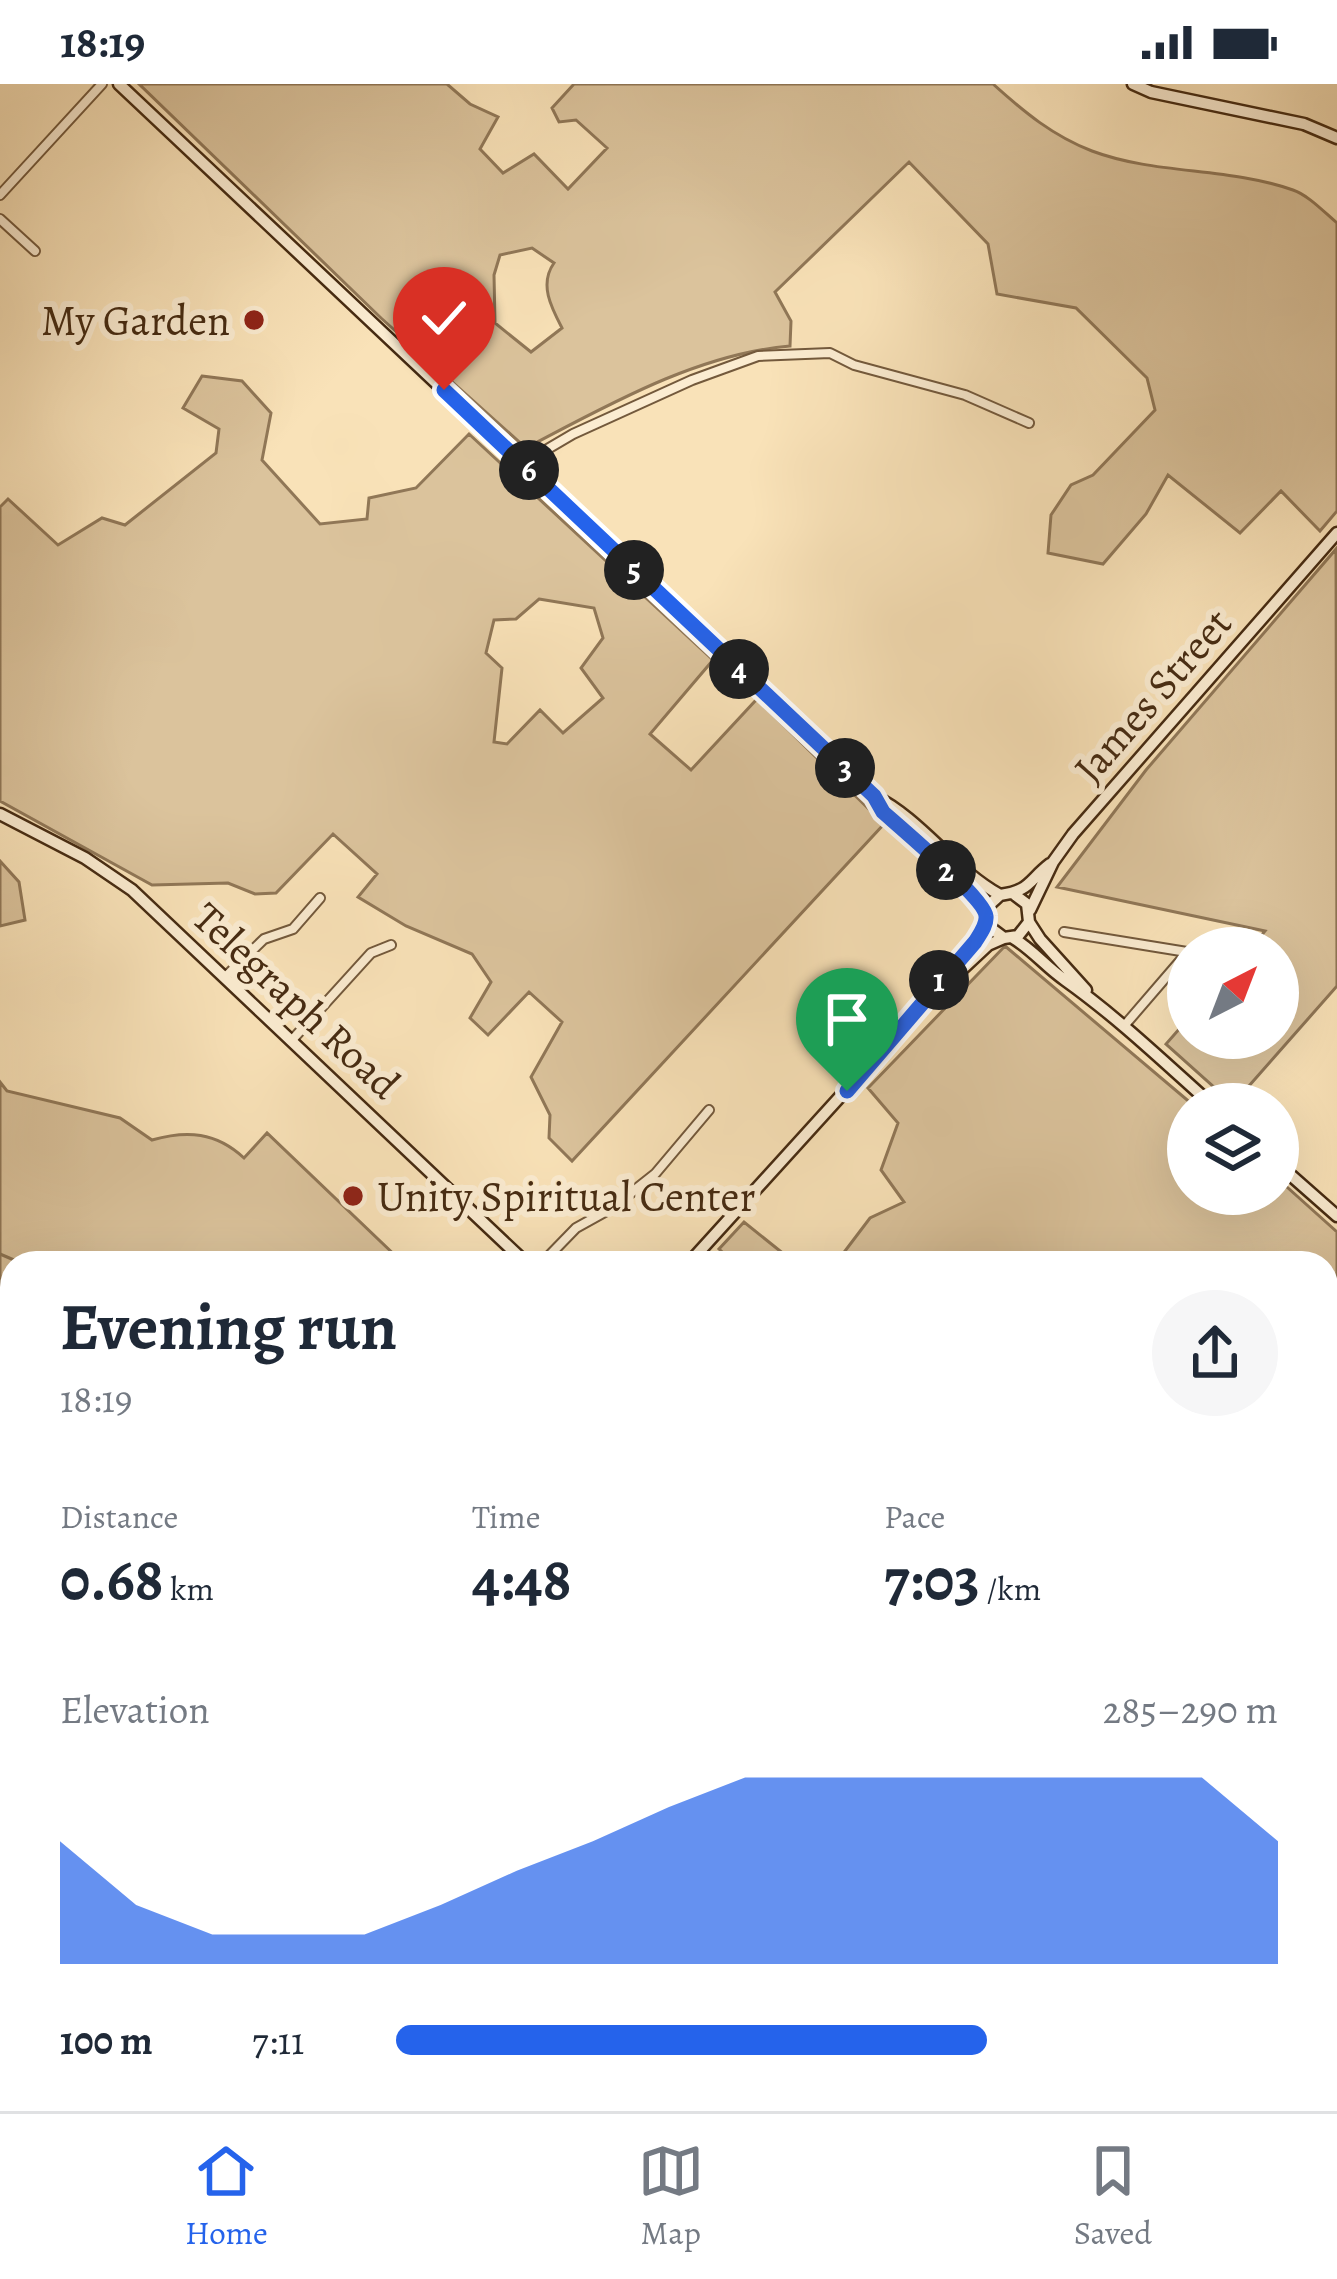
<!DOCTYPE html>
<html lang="en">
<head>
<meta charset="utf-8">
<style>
  body { margin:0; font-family:Alegreya,serif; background:#f6f6f7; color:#1f2937; height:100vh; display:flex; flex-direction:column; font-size:45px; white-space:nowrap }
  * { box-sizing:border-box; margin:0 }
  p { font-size:39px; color:#747a83 }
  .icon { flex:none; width:66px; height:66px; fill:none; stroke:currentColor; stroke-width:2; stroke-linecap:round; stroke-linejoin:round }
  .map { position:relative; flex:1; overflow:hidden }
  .panel { position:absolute; left:0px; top:1167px; width:1338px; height:861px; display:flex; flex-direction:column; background:#fff; border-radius:36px 36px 0 0; box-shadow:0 12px 48px #0002 }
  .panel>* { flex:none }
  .needle { width:78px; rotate:42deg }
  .fabs { position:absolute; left:1167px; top:843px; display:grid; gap:24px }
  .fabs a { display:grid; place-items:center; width:132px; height:132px; border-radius:50%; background:#fff; box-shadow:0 12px 48px #0002; font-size:60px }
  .pin { position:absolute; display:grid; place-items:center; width:102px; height:102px; color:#fff; margin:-123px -51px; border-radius:50% 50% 50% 0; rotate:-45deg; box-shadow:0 0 12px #0007 }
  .pin .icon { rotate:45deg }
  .km { position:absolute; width:60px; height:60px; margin:-30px; border-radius:50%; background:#222; color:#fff; font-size:33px; line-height:60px; text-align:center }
  .round { display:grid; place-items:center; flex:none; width:126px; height:126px; border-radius:63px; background:#f6f6f7 }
  .headline { display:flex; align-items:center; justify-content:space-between; height:204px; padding:0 60px }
  h1 { font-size:66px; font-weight:700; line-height:90px }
  .figures { display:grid; grid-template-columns:repeat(3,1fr); gap:18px; height:204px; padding:12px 60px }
  .figures div { display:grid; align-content:center }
  .figures b { font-size:60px; font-weight:700 }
  .figures small { font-size:33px; font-weight:400 }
  .figures p { font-size:33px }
  .chart { height:336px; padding:24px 60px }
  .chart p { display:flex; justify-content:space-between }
  .chart svg { width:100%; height:216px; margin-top:12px; fill:#2563eb; opacity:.7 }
  ul { padding:0 60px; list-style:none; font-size:39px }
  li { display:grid; grid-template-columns:192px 144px 1fr; align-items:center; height:90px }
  li i { height:30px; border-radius:15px; background:#2563eb }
  .status { display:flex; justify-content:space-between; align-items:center; height:84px; padding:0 60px; background:#fff; direction:ltr }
  .status svg { height:33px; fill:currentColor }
  .menu { display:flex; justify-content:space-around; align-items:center; height:168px; border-top:3px solid #e0e1e3; background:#fff; font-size:33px; color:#747a83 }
  .menu a { display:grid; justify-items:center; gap:6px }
  .menu .on { color:#2563eb }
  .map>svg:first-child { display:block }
  .green { fill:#dbc39c; stroke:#907757; stroke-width:3; fill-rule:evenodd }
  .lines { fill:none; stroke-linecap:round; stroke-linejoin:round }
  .stream { stroke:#8d7454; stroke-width:3 }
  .street-casing { stroke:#73593c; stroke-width:12 }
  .secondary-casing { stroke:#462b12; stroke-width:15 }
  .street { stroke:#fbecd1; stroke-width:8 }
  .secondary { stroke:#fbecd1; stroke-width:10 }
  .route-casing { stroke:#fff; stroke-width:24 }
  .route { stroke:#2563eb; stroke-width:15 }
  .poi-dot { fill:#8f2418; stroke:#fbecd1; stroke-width:4.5 }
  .labels { text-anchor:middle; stroke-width:12; stroke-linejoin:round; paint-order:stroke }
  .poi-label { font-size:42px; fill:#462b12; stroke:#fbecd1; text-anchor:end }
  .street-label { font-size:42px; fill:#462b12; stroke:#fbecd1 }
</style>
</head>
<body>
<div class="status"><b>18:19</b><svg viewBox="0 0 49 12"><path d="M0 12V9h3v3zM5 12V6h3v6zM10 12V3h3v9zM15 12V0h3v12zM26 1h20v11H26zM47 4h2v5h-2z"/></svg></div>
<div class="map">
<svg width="1337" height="2027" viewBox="0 0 1337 2027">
  <rect width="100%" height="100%" fill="#f9e2b8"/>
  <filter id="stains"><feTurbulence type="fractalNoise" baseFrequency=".00167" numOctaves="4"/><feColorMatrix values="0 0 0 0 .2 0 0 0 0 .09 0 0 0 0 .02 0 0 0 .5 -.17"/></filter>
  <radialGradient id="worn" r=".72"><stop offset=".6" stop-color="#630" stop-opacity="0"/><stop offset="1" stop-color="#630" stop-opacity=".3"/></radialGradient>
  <path class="green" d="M139,0H447L470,20L498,33L480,65L503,89L534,70L568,105L607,64L576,36L559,38L552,24L574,0H993C1024,28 1053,52 1092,67C1156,91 1228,83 1293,106C1308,111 1324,128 1337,139V427L1320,447L1281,407L1240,449L1168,391L1146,430L1103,480L1048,469L1051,431L1071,401L1093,391L1155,326L1147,294L1076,224L997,210L988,160L909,78L775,208L791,237L790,262C697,270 608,321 526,364L381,234ZM532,164L554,179C539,200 551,223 562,244L531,268L495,239L494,191L500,171Z
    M202,292L242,297L271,329L262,376L320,440L367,435L369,414L416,404L469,350L713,576L650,650L691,686L757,615L884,740L572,1077L549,1054L550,1031L531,993L562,938L529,908L488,951L470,934L491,898L472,870L406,842L358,813L377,790L333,750L276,809L255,810L228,799L152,801L0,717V423L8,415L58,461L102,434L125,441L216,369L219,345L183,324ZM539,515L594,524L603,554L581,584L603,614L563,649L540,626L507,660L494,658L502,584L486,569L494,536L516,535Z
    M1336,465L1337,902L1233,1020L1166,960L1188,935V954H1278V864H1251L1265,847L1057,803L1146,686Z
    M0,777L19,798L25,836L0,842Z
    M1005,862L1192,1020H1188V1110H1278V1095L1337,1148V1372L1326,1381V1179H774L767,1173L761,1179H734L719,1165L744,1138L790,1175H839L870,1134L904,1118L881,1086L898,1039L868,1004Z
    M0,998L7,1007L120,1034L152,1056C187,1046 216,1048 244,1074L267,1049L403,1179H12V1258L0,1256Z
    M1326,1441L1331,1446L1337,1444V1589L1326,1592Z
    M0,1615L6,1621L12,1615V1780L0,1792Z
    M512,2016H600L612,2027H518Z"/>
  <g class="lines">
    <path class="stream" d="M0,1170L21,1179
      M1326,1552L1337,1541"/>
    <g class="street-casing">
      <path id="street" d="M0,111L102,0
        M0,135L35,167
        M522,380L573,350L692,296L758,272L830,269L854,281L965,311L1029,339
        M1064,848L1187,868
        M225,893L264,855L293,845L320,814
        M1124,942L1186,870
        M292,956L371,869L391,861
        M542,1179L576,1144L612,1124L655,1090L709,1026
        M1326,1724L1337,1734
        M1326,1752L1337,1739
        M1326,1898L1337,1908
        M439,2016L445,2027
        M303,2027L313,2016
        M1076,2027L1086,2016"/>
    </g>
    <g class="secondary-casing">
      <path id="secondary" d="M119,0L874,712C922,736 953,785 1000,811
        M1133,0L1151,8L1304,40L1337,54
        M876,715L883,728L970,807L986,827
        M0,730L85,774L132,806L526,1179
        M1015,811L1027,820L1029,838L1018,852L1004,854L988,842V822L1000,811C1030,807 1028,797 1050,780
        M1030,826L1053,778L1073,750L1337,449
        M1029,838L1040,855L1086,906
        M1013,854C1033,866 1046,883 1065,896C1117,933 1163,977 1211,1020
        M929,916L988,861L1004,854
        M1278,1080L1337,1132
        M689,1179L926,918C940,886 972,868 986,836
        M0,1931L12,1918"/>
    </g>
    <use href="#street" class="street"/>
    <use href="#secondary" class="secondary"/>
  </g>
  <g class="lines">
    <g class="route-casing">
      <path id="route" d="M444,306L874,712L883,728C901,744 985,815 986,832C987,841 980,850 975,858L847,1007"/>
    </g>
    <use href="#route" class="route"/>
  </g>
  <g class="poi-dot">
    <circle cx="254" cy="236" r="12"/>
    <circle cx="353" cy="1112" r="12"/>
  </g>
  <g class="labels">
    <g class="poi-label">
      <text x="230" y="251">My Garden</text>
      <text x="377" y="1127" text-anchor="start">Unity Spiritual Center</text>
    </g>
    <g class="street-label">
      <text transform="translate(1152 611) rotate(-49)" y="15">James Street</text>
      <text transform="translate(297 916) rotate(43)" y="15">Telegraph Road</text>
    </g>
  </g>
  <rect width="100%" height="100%" filter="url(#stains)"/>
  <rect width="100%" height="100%" fill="url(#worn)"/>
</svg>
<div class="fabs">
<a><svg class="needle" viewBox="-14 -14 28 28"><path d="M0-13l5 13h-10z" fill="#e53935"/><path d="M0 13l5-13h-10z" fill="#747a83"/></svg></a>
<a><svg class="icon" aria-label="layers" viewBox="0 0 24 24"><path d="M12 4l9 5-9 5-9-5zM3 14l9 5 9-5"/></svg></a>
</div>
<div class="pin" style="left:847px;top:1007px;background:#1e9e55"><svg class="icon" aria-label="arrive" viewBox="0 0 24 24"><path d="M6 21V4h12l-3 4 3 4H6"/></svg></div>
<div class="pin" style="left:444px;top:306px;background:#d93025"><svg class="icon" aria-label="check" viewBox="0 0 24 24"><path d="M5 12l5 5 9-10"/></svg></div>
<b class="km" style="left:939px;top:896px">1</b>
<b class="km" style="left:946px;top:786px">2</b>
<b class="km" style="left:845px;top:684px">3</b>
<b class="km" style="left:739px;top:585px">4</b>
<b class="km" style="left:634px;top:486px">5</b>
<b class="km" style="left:529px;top:386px">6</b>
<section class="panel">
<div class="headline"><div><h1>Evening run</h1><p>18:19</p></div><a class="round"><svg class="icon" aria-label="share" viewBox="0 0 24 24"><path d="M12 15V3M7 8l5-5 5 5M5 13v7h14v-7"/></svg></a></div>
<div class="figures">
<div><p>Distance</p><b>0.68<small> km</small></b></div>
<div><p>Time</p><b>4:48</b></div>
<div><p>Pace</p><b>7:03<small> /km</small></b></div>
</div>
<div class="chart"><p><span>Elevation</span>285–290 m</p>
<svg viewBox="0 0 160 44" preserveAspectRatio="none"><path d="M0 44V19L10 32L20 38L30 38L40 38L50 32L60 25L70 19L80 12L90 6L100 6L110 6L120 6L130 6L140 6L150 6L160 19V44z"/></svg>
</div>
<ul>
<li><b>100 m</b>7:11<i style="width:67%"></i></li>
</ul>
</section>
</div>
<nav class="menu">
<a class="on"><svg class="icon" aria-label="home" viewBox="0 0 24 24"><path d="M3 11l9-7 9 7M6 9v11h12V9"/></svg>Home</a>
<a><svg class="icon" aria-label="map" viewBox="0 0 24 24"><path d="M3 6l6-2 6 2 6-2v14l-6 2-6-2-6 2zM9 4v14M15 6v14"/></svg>Map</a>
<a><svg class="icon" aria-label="saved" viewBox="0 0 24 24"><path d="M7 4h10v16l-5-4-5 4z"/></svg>Saved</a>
</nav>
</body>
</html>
